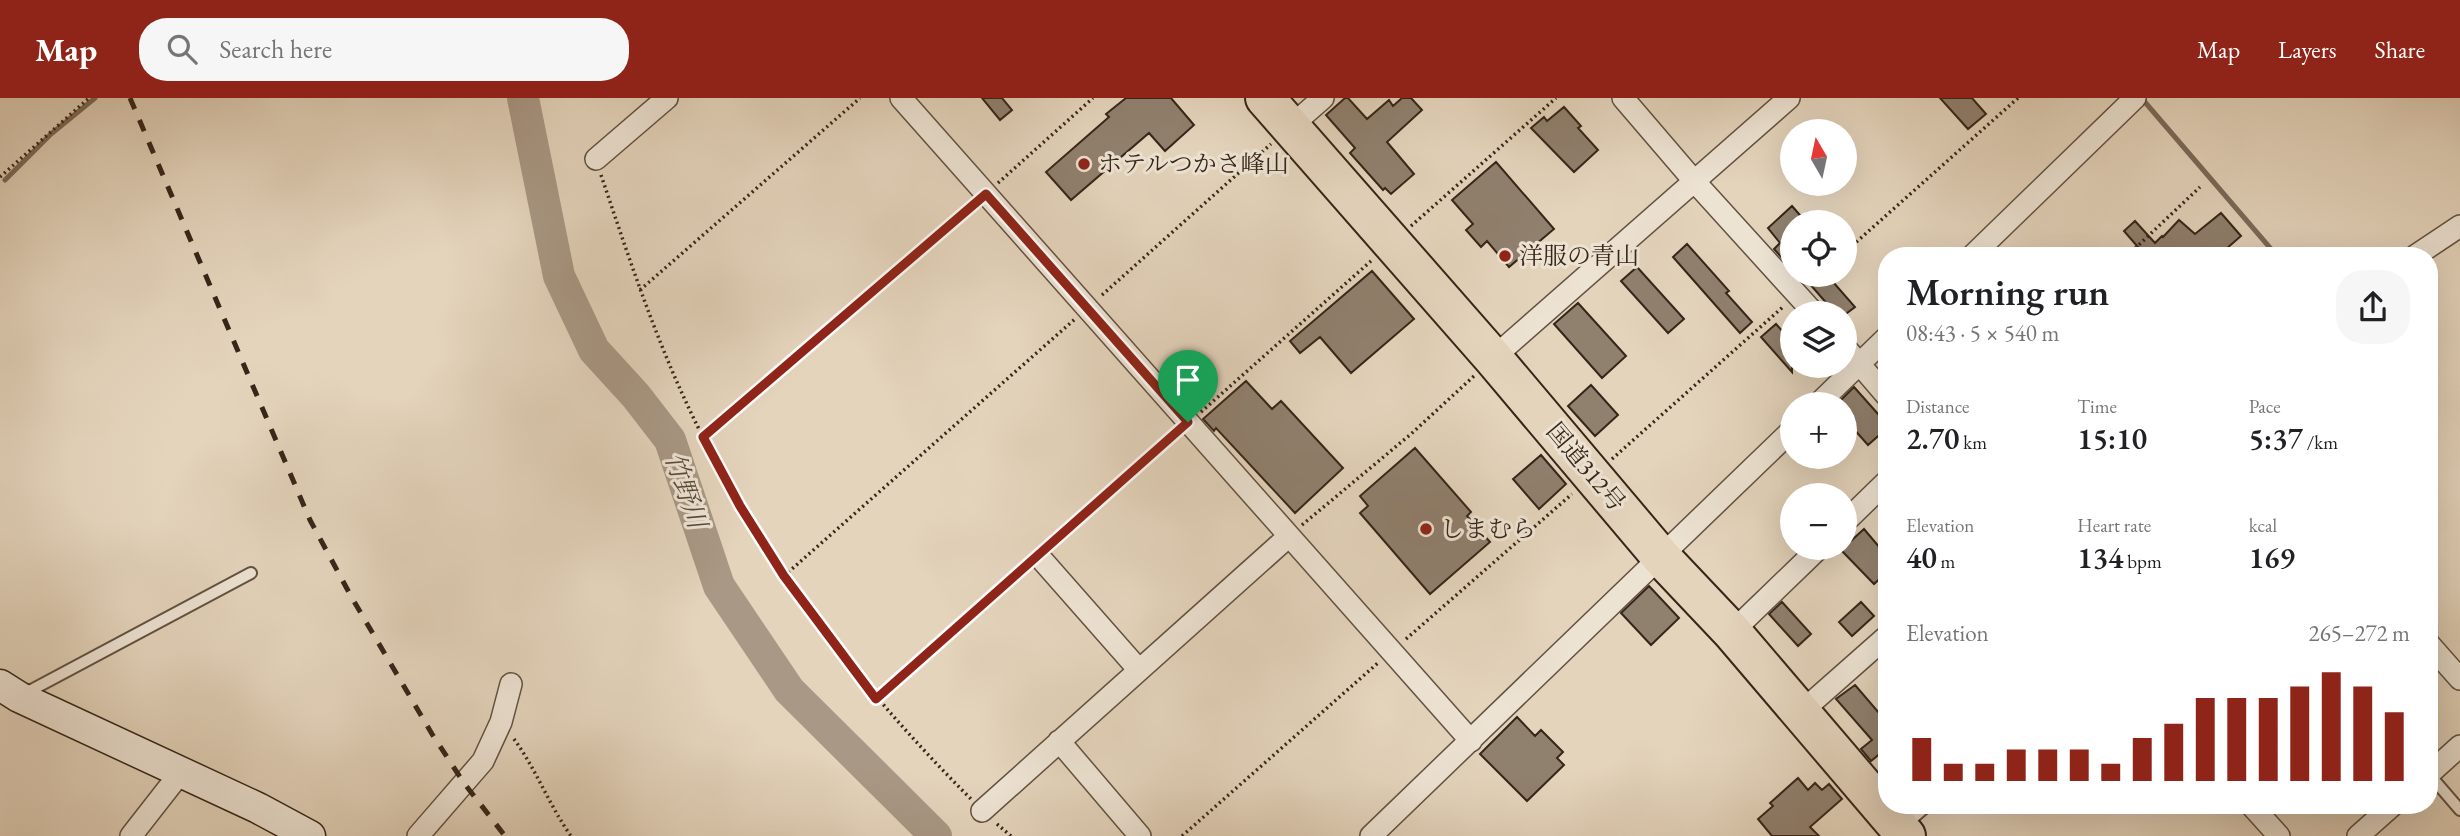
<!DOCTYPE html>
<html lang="en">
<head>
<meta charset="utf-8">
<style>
  body { margin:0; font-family:"EB Garamond","Noto Serif JP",serif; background:#f6f6f6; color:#202124; height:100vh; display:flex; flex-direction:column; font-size:26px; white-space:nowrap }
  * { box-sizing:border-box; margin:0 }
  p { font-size:23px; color:#757577 }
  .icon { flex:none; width:38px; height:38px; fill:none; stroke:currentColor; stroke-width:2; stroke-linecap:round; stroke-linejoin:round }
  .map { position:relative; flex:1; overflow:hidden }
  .details { position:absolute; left:1878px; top:149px; width:560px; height:567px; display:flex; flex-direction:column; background:#fff; border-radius:28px; box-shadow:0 7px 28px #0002 }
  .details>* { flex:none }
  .needle { width:46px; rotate:351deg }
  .controls { position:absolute; left:1780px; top:21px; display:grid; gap:14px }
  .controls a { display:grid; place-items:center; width:77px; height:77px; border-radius:50%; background:#fff; box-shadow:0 7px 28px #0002; font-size:35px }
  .pin { position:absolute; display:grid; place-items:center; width:60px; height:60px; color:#fff; margin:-72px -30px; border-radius:50% 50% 50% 0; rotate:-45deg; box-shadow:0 0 7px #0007 }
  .pin .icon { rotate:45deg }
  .round { display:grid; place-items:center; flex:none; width:74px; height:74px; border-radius:28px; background:#f6f6f6 }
  .summary { display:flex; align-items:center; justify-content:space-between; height:119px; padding:0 28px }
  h1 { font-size:38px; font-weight:600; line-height:52px }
  .metrics { display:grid; grid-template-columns:repeat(3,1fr); gap:10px; height:119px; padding:7px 28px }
  .metrics div { display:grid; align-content:center }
  .metrics b { font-size:30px; font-weight:600 }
  .metrics small { font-size:19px; font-weight:400 }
  .metrics p { font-size:19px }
  .chart { height:196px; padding:14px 28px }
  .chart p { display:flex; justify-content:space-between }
  .chart svg { width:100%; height:126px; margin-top:7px; stroke:#8f2418; stroke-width:6 }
  header { display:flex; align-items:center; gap:42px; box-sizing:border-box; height:98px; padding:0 35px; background:#8f2418; color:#fff }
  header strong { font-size:33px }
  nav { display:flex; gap:38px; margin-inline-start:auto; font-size:24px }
  .search { width:490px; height:63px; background:#f6f6f6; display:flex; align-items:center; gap:18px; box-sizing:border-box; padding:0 24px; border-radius:28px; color:#757577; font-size:26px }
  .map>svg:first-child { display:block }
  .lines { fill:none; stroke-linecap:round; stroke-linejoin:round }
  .stream { stroke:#7b6a5a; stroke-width:5 }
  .river { stroke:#a99885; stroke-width:32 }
  .building { fill:#90806e; stroke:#362519; stroke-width:2 }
  .lane-casing { stroke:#625142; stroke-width:14 }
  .street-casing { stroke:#625142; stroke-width:24 }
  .secondary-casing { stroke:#362519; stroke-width:33 }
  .highway-casing { stroke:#362519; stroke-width:42 }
  .path { stroke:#362519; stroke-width:3.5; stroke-dasharray:2 3.5; stroke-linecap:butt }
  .lane { stroke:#ede3d3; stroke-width:10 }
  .street { stroke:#ede3d3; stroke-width:21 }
  .secondary { stroke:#ede3d3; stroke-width:30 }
  .highway { stroke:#e4d4bc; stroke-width:38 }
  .rail { stroke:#362519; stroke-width:5; stroke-dasharray:12 12; stroke-linecap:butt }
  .route-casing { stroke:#fff; stroke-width:14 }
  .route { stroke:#8f2418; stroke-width:9 }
  .poi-dot { fill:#8f2418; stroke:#ede3d3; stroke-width:2.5 }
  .labels { text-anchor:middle; stroke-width:6; stroke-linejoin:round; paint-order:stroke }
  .poi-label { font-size:24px; fill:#362519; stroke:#ede3d3; text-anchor:start }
  .street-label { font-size:24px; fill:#362519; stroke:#ede3d3 }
  .water-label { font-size:26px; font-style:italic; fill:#584839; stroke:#ede3d3 }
</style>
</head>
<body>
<header>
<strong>Map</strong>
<div class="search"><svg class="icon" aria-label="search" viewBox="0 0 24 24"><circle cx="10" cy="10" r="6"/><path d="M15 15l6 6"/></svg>Search here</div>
<nav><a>Map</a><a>Layers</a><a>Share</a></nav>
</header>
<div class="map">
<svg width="2460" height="738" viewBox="0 0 2460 738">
  <rect width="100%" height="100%" fill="#e4d4bc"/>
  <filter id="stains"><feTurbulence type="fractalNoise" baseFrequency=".00286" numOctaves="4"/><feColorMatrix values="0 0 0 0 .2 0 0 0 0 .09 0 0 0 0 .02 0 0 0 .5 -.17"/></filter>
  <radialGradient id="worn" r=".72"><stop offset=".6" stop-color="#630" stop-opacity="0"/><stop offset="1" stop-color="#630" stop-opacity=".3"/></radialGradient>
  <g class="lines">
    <path class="stream" d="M2144,3L2277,158
      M5,82L51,36L95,0"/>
    <path class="river" d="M523,0L559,178L594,252L636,298L670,342L719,488L789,592L936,738"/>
  </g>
  <path class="building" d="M982,0H1002L1012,12L1000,22Z
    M1126,0H1171L1194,27L1165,53L1149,35L1071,102L1046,74L1109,19L1106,16Z
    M1345,0H1348L1367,21L1389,2L1393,8L1402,0H1411L1422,12L1387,44L1414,76L1391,96L1385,90L1383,92L1350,55L1355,50L1326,17Z
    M1940,0H1972L1986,16L1968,31Z
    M1564,9L1581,28L1578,30L1598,52L1574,74L1531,30L1544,19L1547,23Z
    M1496,64L1554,131L1509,169L1487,143L1481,149L1466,132L1473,126L1452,102Z
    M1792,108L1806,124H1792V171L1774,151L1780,145L1768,130Z
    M2221,115L2241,138L2218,158H2143L2144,156L2124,133L2135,123L2155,145L2162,138L2163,139L2179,122L2195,136Z
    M1687,146L1729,193L1726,195L1752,224L1740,235L1673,159Z
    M1637,169L1684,221L1668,235L1621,183Z
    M1372,173L1414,221L1351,275L1320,239L1300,255L1290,243Z
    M1802,177H1827L1855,209L1847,215H1835Z
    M1578,205L1626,258L1602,280L1554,226Z
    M1776,226L1792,244V274L1761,239Z
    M1246,283L1272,311L1281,303L1343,370L1295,415L1216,330L1214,333L1203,321Z
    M1591,287L1618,317L1595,338L1568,308Z
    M1854,289L1886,325V331L1868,347L1844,320V306H1837Z
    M1415,350L1471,414L1467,418L1490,444L1430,496L1360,415L1368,408L1360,398Z
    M1541,357L1566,386L1539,411L1513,381Z
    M1864,431L1886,457V475L1874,486L1841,452Z
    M1649,488L1679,520L1651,547L1621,515Z
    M1782,504L1811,536L1798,548L1769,516Z
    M1861,504L1874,518L1852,538L1839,524Z
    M1855,587L1886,623V659L1882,654L1871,663L1861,651L1872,642L1836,601Z
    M1517,619L1535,638L1541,632L1563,654L1557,660L1564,667L1527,703L1480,656Z
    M1798,680L1808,692L1815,685L1822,692L1829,686L1842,701L1810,729L1819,738H1772L1758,721L1773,708L1770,705Z"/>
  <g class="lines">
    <g class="lane-casing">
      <path id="lane" d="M24,596L251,475
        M2429,676L2460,712
        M1905,727L1928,707"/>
    </g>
    <g class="street-casing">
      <path id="street" d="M901,0L1471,643
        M1623,0L1695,84L1814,215
        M1291,28L1323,0
        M596,61L667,0
        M1972,158L2135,0
        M2415,158L2460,128
        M1844,248L1886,297
        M1493,260L1789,0
        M1818,306L1886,240
        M1844,425L1886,384
        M1043,463L1139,572
        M1732,534L1819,450
        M2429,546L2460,581
        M1801,614L1886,539
        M1059,643L1140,738
        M2429,676L2460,648
        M2251,707L2279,738
        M982,713L1289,438
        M131,738L181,674
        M418,738L483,663L501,624L511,586
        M1371,738L1792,332
        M2358,738L2393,707"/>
    </g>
    <g class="secondary-casing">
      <path id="secondary" d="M0,587L19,599L258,710L310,738"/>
    </g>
    <g class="highway-casing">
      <path id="highway" d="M1265,0L1493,260L1661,459L1732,534L1906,738"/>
    </g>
    <path class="path" d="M601,77C631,166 660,255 703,339C771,475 864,594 971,701
      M0,79L89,0
      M998,85L1093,0
      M1411,128L1556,0
      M1844,155L2018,0
      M2127,158L2200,89
      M1811,185L1820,177
      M640,192L860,0
      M1102,197L1271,46
      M1201,314L1371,163
      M703,339L971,108
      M1612,361L1784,208
      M1302,427L1411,336L1474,278
      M1052,446L1174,337
      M784,478L1075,221
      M1406,541L1572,396
      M876,601L1025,470
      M514,641C536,671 549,707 571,738
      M997,726L1011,738
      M1182,738L1379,564"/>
    <use href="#lane" class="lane"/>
    <use href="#street" class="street"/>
    <use href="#secondary" class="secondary"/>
    <use href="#highway" class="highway"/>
    <path class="rail" d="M130,0L310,422L352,500L432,636L464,685L505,738"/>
  </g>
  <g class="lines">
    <g class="route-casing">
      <path id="route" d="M986,96L1188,324L876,601L784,478L740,408L703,339Z"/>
    </g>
    <use href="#route" class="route"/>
  </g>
  <g class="poi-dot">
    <circle cx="1084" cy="66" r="7"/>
    <circle cx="1505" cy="158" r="7"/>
    <circle cx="1426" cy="431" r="7"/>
  </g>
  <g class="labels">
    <g class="poi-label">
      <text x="1098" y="74">ホテルつかさ峰山</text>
      <text x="1519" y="166">洋服の青山</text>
      <text x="1440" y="439">しまむら</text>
    </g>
    <g class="street-label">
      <text transform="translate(1586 369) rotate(50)" y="8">国道312号</text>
    </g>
    <g class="water-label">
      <text transform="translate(686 392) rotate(71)" y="9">竹野川</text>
    </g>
  </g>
  <rect width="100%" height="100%" filter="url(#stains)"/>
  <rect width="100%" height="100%" fill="url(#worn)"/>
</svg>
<div class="controls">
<a><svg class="needle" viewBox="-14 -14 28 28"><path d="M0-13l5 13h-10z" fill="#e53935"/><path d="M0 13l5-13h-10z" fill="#757577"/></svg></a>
<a><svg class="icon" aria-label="locate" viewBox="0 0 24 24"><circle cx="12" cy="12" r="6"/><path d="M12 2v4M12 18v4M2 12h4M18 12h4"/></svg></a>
<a><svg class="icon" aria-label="layers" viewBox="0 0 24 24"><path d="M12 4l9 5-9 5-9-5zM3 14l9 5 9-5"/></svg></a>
<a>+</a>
<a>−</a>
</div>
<div class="pin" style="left:1188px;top:324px;background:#1e9e55"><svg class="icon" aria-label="arrive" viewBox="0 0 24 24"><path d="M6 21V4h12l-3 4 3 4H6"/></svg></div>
<section class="details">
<div class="summary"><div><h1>Morning run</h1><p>08:43 · 5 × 540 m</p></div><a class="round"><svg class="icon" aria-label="share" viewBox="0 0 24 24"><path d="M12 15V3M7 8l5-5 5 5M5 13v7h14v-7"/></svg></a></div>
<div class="metrics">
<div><p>Distance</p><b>2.70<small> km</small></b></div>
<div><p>Time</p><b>15:10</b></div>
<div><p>Pace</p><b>5:37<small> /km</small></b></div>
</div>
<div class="metrics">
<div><p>Elevation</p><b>40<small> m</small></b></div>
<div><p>Heart rate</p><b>134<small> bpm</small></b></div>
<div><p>kcal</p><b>169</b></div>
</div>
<div class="chart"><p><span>Elevation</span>265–272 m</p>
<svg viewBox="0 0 160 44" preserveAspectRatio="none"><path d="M5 44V29M15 44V38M25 44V38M35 44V33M45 44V33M55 44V33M65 44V38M75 44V29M85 44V24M95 44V15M105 44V15M115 44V15M125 44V11M135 44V6M145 44V11M155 44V20"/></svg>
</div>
</section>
</div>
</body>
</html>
